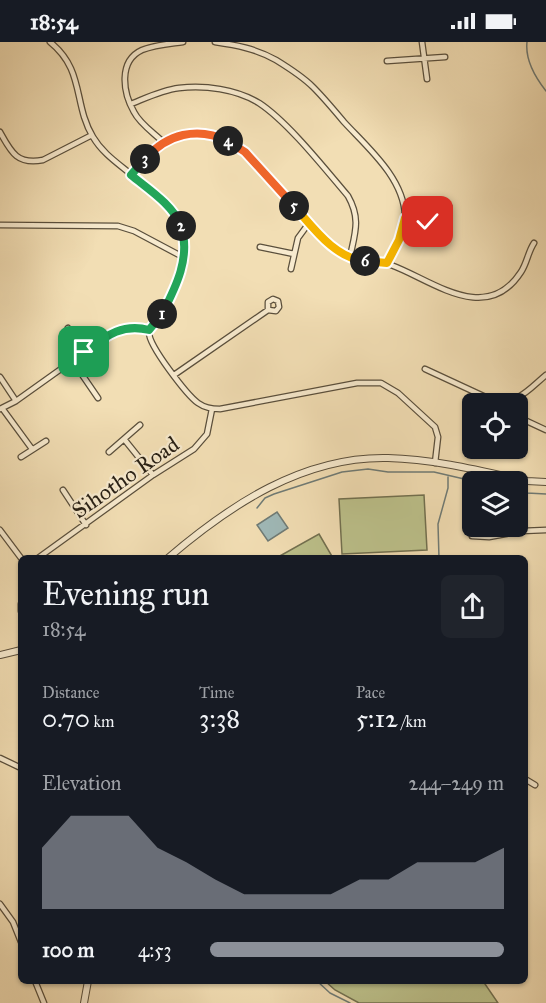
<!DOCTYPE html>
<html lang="en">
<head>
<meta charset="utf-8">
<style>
  body { margin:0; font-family:"IM FELL Great Primer",serif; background:#20242c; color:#f1f3f6; height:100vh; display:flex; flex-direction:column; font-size:22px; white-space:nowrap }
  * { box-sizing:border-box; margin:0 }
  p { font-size:20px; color:#9ea1a6 }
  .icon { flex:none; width:33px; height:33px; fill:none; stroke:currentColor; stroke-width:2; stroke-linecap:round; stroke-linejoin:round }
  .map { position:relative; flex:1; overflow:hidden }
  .details { position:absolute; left:18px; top:513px; width:510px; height:429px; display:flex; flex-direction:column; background:#171b24; border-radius:9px; box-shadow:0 2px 4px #0004 }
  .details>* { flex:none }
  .controls { position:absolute; left:462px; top:351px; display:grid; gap:12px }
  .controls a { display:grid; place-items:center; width:66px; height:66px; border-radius:9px; background:#171b24; box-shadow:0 2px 4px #0004; font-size:30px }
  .pin { position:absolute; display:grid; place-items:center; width:51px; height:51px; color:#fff; margin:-26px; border-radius:12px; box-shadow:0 3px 9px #0006 }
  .km { position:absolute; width:30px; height:30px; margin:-15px; border-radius:50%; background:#222; color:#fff; font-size:16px; line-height:30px; text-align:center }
  .round { display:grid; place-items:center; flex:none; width:63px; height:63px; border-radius:9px; background:#20242c }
  .overview { display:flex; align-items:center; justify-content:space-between; height:102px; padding:0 24px }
  h1 { font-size:33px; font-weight:600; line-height:45px }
  .stats { display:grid; grid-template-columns:repeat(3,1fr); gap:9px; height:102px; padding:6px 24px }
  .stats div { display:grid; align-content:center }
  .stats b { font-size:26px; font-weight:600 }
  .stats small { font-size:16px; font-weight:400 }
  .stats p { font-size:16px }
  .chart { height:168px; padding:12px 24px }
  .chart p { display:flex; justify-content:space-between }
  .chart svg { width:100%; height:108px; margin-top:6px; fill:#8c9099; opacity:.7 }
  ul { padding:0 24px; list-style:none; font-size:20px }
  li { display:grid; grid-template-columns:96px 72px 1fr; align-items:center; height:45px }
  li i { height:15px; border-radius:8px; background:#8c9099 }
  .status { display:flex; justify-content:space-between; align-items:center; height:42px; padding:0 30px; background:#171b24; direction:ltr }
  .status svg { height:16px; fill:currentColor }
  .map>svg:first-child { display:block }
  .green { fill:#bcc18b; stroke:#727050; stroke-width:1.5 }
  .water { fill:#9fb9b8; stroke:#6f7b76; stroke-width:1.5 }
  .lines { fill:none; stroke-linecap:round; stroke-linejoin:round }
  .stream { stroke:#6f7b76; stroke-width:1.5 }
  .minor-casing { stroke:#5a4f3c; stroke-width:7 }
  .tertiary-casing { stroke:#5a4f3c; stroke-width:8 }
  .minor { stroke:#f7eace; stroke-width:4.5 }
  .tertiary { stroke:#f7eace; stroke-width:6 }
  .split-1-casing { stroke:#fff; stroke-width:12 }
  .split-2-casing { stroke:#fff; stroke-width:12 }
  .split-3-casing { stroke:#fff; stroke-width:12 }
  .split-4-casing { stroke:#fff; stroke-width:12 }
  .split-5-casing { stroke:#fff; stroke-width:12 }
  .split-6-casing { stroke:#fff; stroke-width:12 }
  .split-7-casing { stroke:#fff; stroke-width:12 }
  .split-1 { stroke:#22a559; stroke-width:8 }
  .split-2 { stroke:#22a559; stroke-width:8 }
  .split-3 { stroke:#22a559; stroke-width:8 }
  .split-4 { stroke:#f0652b; stroke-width:8 }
  .split-5 { stroke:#f0652b; stroke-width:8 }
  .split-6 { stroke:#f5b400; stroke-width:8 }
  .split-7 { stroke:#f5b400; stroke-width:8 }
  .labels { text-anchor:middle; stroke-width:4.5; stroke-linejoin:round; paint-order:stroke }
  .street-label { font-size:22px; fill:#271f14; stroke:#f7eace }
</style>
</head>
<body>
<div class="status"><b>18:54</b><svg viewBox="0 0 49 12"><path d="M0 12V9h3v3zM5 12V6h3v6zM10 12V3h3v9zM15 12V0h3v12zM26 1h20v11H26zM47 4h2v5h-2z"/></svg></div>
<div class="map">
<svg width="546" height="961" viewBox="0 0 546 961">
  <rect width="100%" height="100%" fill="#f2deb4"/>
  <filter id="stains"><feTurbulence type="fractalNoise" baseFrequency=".00333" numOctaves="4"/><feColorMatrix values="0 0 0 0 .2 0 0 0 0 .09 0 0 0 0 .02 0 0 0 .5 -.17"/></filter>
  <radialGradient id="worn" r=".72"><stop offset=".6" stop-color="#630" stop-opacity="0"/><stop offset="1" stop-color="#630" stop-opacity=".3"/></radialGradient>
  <path class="green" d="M424,453L427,508L342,512L339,457Z
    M319,492L333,516H278V515Z
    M325,939H483L498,961H359L335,948Z"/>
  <path class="water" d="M277,470L288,486L268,499L257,483Z"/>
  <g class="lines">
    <path class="stream" d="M527,0C525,18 535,35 546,49
      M518,447L527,451L546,452
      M257,466L265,456L274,452L342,430L368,427L388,430H434L477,440
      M439,516L438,482L448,446V435
      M317,939L330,951L350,961"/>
    <g class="minor-casing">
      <path id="minor" d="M50,0C85,28 73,62 93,95C103,112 119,122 133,134C148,148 164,161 178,175C189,209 180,241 162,271C159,277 150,282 149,290C148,303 187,353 198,361C205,366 211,367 220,367L357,341H381L398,351L435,385L438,395L435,421
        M215,0C236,3 257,7 276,18C289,26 303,35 313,45C324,56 334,68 344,80C367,105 404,136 405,174C405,191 394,207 387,221
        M422,0L427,37
        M387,19L445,15
        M131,62C146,56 162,48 179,46C205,43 236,47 259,61C288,80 325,127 348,154C361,177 355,191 350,215
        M0,90C11,110 17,123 43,118L92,93
        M163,100C154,91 140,82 134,70C123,51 118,19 142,8C155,3 169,2 183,0
        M131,133C140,122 150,107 163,100C169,97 178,95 185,93C224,85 248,113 272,140C291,161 309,184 331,204C350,221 370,215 391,223C432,238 486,284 521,230C527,221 528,210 534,201
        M405,176C428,180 432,182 449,164
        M0,183L118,184L134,189L183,215
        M260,205L294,212
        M291,227L298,196L309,181
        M68,286L84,310
        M72,318L98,356
        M425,327L492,358C518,363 528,348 546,333
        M174,333L268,268L276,269L279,265L278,259L273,257L268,260V268
        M0,335L16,359
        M2,366L32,407
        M0,367L16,359L110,292L131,285L149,288
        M518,375L546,388
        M124,397L153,433
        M109,410L140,383
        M21,415L46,399
        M63,448L86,483
        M0,488L21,516
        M472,494L489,495L522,489L546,488
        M489,495L492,484
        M38,516L153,433L194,407L207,392L212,367
        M21,562V569
        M0,716L21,726
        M525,737L535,743
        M0,862L13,880L21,900
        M35,939L44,961"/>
    </g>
    <g class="tertiary-casing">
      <path id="tertiary" d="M168,516C230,463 303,414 388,416C434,417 482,429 527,439L546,440
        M0,613L21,608
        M84,961L88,939"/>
    </g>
    <use href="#minor" class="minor"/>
    <use href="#tertiary" class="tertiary"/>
  </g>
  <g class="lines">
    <g class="split-1-casing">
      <path id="split-1" d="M84,310C106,294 122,281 149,288L162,272"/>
    </g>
    <g class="split-2-casing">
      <path id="split-2" d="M162,272C176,245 191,215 181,184"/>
    </g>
    <g class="split-3-casing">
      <path id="split-3" d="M145,117L131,133C148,147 173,163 181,184"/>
    </g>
    <g class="split-4-casing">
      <path id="split-4" d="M145,117C167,92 197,84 228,99"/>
    </g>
    <g class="split-5-casing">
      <path id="split-5" d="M228,99L245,110L294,164"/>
    </g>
    <g class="split-6-casing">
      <path id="split-6" d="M294,164C313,185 334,216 365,219"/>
    </g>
    <g class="split-7-casing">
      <path id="split-7" d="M365,219L387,221L399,198L405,176L428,180"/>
    </g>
    <use href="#split-1" class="split-1"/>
    <use href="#split-2" class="split-2"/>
    <use href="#split-3" class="split-3"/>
    <use href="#split-4" class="split-4"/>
    <use href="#split-5" class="split-5"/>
    <use href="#split-6" class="split-6"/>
    <use href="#split-7" class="split-7"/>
  </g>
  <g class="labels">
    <g class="street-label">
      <text transform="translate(125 435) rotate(-35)" y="8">Sihotho Road</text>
    </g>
  </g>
  <rect width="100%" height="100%" filter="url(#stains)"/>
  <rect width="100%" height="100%" fill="url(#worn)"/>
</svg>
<div class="controls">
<a><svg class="icon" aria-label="locate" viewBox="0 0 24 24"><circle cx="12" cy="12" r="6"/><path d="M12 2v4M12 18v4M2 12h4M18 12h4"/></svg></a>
<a><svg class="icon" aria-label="layers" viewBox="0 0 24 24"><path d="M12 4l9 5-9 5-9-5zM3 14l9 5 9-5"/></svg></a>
</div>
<div class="pin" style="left:84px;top:310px;background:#1e9e55"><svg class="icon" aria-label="arrive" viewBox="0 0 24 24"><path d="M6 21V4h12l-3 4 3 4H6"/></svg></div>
<div class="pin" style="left:428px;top:180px;background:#d93025"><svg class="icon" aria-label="check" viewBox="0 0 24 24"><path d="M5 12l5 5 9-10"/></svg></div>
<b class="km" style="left:162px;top:272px">1</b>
<b class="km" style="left:181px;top:184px">2</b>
<b class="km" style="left:145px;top:117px">3</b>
<b class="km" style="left:228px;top:99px">4</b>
<b class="km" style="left:294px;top:164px">5</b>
<b class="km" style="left:365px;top:219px">6</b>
<section class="details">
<div class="overview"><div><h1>Evening run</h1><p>18:54</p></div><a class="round"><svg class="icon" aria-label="share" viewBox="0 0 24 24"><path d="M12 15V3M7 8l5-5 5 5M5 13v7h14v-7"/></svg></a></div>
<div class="stats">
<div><p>Distance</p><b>0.70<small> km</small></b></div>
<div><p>Time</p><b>3:38</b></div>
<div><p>Pace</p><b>5:12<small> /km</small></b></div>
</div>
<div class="chart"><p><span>Elevation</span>244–249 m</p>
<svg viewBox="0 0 160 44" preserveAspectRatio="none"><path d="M0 44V19L10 6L20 6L30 6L40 19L50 25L60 32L70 38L80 38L90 38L100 38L110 32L120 32L130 25L140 25L150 25L160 19V44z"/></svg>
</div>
<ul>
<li><b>100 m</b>4:53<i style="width:100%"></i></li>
</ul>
</section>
</div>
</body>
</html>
